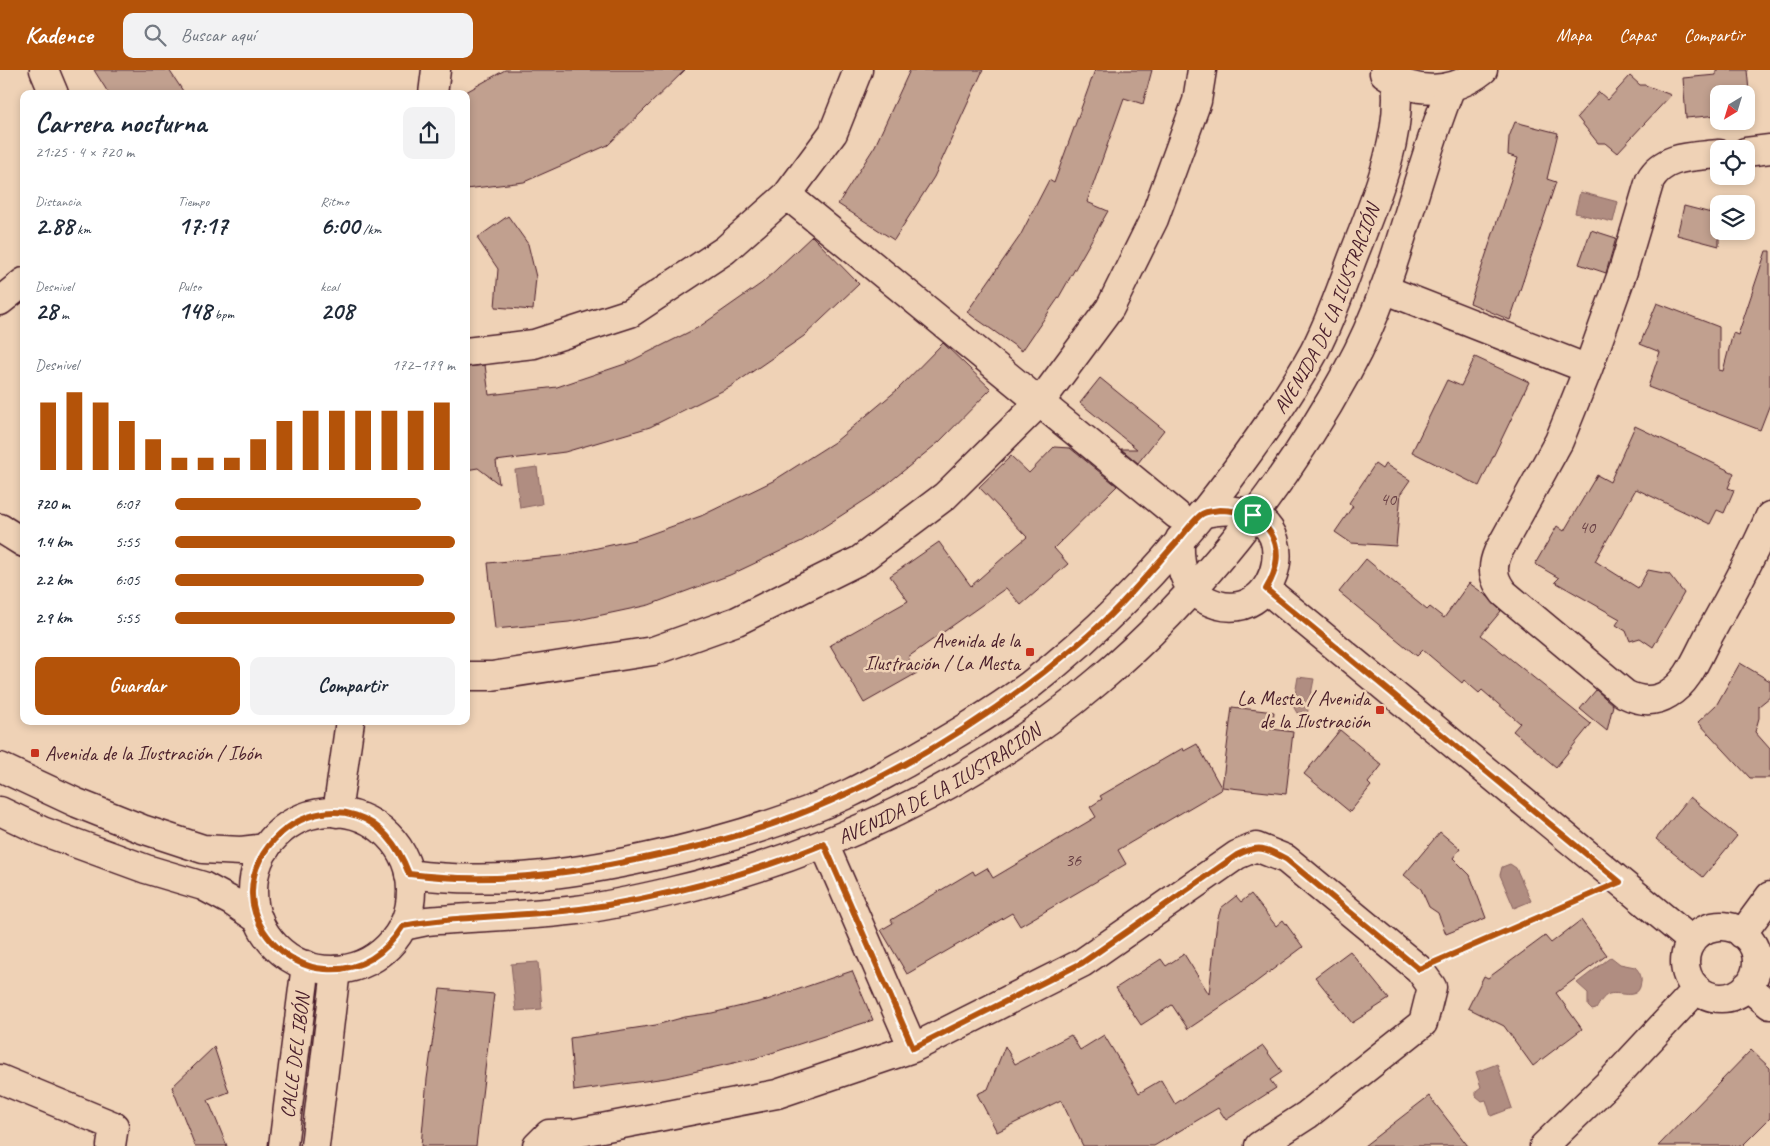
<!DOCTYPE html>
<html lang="es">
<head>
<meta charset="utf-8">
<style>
  body { margin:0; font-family:Caveat,sans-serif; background:#f2f2f3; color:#1f2937; height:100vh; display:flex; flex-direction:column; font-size:19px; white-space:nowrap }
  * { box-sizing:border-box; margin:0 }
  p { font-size:16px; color:#747a83 }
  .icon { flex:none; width:28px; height:28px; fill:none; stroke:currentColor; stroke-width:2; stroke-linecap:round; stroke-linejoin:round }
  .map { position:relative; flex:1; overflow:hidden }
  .drawer { position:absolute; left:20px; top:20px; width:450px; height:635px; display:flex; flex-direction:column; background:#fff; border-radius:10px; box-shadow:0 2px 8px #0003 }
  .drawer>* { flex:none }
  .needle { width:32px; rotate:218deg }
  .tools { position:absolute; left:1710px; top:15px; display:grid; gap:10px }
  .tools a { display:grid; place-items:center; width:45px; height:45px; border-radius:10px; background:#fff; box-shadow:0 2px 8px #0003; font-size:25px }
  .pin { position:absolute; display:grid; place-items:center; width:42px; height:42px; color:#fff; margin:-21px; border:2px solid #fff; border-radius:50%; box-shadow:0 1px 5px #0007 }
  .round { display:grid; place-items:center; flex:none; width:52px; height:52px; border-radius:10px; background:#f2f2f3 }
  .head { display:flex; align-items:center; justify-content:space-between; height:85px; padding:0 15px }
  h1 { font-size:28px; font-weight:800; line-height:38px }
  .figures { display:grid; grid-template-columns:repeat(3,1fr); gap:8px; height:85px; padding:5px 15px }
  .figures div { display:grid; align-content:center }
  .figures b { font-size:25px; font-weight:800 }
  .figures small { font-size:14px; font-weight:400 }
  .figures p { font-size:14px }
  .chart { height:140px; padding:10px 15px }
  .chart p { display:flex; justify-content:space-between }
  .chart svg { width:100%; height:90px; margin-top:5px; stroke:#b45309; stroke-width:6 }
  .button { display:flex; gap:10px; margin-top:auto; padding:10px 15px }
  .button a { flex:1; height:58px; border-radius:10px; background:#b45309; color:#fff; font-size:20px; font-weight:800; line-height:58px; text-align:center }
  .button a+a { background:#f2f2f3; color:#1f2937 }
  ul { padding:0 15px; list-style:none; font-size:16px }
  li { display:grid; grid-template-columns:80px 60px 1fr; align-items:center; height:38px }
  li i { height:12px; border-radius:6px; background:#b45309 }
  header { display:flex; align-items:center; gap:30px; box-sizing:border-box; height:70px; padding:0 25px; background:#b45309; color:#fff }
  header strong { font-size:24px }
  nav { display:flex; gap:28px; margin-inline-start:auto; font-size:18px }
  .search { width:350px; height:45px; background:#f2f2f3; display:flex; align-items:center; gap:12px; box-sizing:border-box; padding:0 18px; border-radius:10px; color:#747a83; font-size:19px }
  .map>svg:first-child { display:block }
  .water { fill:#b08d81; stroke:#87615f }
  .building { fill:#c1a08f; stroke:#4a1f2b }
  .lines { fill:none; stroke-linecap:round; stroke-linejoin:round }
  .street-casing { stroke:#4a1f2b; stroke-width:31 }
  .secondary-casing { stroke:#4a1f2b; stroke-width:31 }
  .path { stroke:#4a1f2b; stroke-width:3; stroke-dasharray:4 4; stroke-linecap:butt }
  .street { stroke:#efd2b6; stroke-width:28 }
  .secondary { stroke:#efd2b6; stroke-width:28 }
  .route-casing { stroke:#fff; stroke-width:10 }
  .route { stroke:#b45309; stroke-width:6 }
  .poi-dot { fill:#c8321e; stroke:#efd2b6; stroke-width:2 }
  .labels { text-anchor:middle; stroke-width:5; stroke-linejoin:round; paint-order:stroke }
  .number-label { font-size:18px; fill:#683f44 }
  .street-label { font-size:20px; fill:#4a1f2b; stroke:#efd2b6 }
  .poi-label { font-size:20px; fill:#4a1f2b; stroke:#efd2b6; text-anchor:end }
</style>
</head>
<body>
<header>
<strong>Kadence</strong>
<div class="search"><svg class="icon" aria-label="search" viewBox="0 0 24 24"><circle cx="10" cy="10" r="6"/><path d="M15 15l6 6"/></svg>Buscar aquí</div>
<nav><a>Mapa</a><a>Capas</a><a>Compartir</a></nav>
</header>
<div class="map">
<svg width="1770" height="1076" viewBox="0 0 1770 1076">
  <rect width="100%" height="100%" fill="#efd2b6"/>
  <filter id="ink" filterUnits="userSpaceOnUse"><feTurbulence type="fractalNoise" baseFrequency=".02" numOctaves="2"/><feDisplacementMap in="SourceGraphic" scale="10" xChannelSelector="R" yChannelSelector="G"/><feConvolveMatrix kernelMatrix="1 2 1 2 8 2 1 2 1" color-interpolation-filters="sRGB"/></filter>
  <g filter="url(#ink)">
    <path class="water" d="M1580,122L1618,132L1613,152L1575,143Z
      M537,397L542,434L520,438L515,400Z
      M1298,607L1314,609L1307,645L1297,643L1293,636Z
      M1510,794L1516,798L1531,831L1514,838L1500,805L1502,797Z
      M1611,887L1620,894L1635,897C1639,901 1642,906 1641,912C1639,932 1621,921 1609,924C1602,927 1600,933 1596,939L1592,940L1588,936V923L1577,913Z
      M538,892L542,939L516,941L511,894Z
      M1497,994L1512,1038L1491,1046L1486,1030L1482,1031L1476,1026V1021L1481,1017L1476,1002Z"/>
    <path class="building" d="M94,0H169L185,24H109Z
      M505,0H685L608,75L524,112L466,119V22Z
      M910,0H983L934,107L894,170L838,134L875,76Z
      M1095,0H1152L1143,34L1124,28L1087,132L1108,141L1059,227L1022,281L967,242L1020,166L1049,110L1054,113Z
      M1716,0H1747L1751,42L1746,43V24H1719V45L1686,48L1683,8L1716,5Z
      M1630,6L1640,15H1645L1671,25L1617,83L1605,73H1598L1577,47L1599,22L1608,30Z
      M1515,52L1558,63L1547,109L1556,112L1510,250L1470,233L1518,88L1508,85L1509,67Z
      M1684,136L1719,145V176L1677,165Z
      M508,146L528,174L536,207L533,240L495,237L498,199L477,168Z
      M1591,160L1616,168L1606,203L1579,194Z
      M812,166L859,214L804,266L730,317L650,357L565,382L496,391L499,414L478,398L466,400V297L485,295L489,325L557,317L625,294L699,257L762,213Z
      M1766,181H1770V334L1760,360L1648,317L1660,282L1640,274L1657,233L1719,257V300L1723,301L1733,263L1738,265Z
      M943,273L991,319L939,372L876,423L802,471L730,505L649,535L569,552L495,559L488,493L561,486L634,470L701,446L773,411L836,371L897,320Z
      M1475,287L1529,312L1479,416L1412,382L1447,310L1461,316Z
      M1100,308L1164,360L1138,393L1121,379H1137L1080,333Z
      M1635,356L1734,403L1728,418L1734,420L1724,443L1717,440L1710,454L1636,419L1595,491L1638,518L1648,500L1669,504L1684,523L1653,577L1640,568L1630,571L1626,561L1616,555L1620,549L1555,512L1559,508L1535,494L1557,456L1564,461L1597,405L1610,412Z
      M1054,377L1070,378L1117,416L1054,478L1068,494L1021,535L1006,518L908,587L917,603L864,633L830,575L908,531L890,506L939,472L971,516L1013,479L1027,467L979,417L1011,386L1029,403Z
      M1375,394L1382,399L1385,394L1410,410L1401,423L1396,476L1351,473L1335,462L1353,436L1349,433Z
      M1366,489L1427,540L1430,537L1444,548L1469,513L1487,526L1501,541L1481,565L1591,654L1556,697L1513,661L1520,653L1482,620L1479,623L1464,610L1462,613L1423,580L1417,586L1339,522Z
      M1740,593L1770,611V627L1759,636V648L1755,662L1770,679V708H1750L1698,652L1717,634Z
      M1596,620L1613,635L1607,661L1580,639Z
      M1232,637L1274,642L1272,659L1293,662L1286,724L1222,717Z
      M1340,660L1382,695L1368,713L1371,716L1350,742L1304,704Z
      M1197,674L1222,719L1118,780L1126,794L1020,856L1012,843L907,904L881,860L893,853L891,850L973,801L975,805L987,798L993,808L1096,747L1090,737L1102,729L1100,726L1183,678L1184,681Z
      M1690,727L1737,766L1703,807L1656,769Z
      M1440,762L1460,779L1453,788L1470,805L1486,848L1446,864L1438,843L1429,837L1421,819L1404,805Z
      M1251,824L1276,856L1283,850L1303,877L1240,924L1188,959L1172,935L1141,955L1116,918L1161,889L1166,896L1184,884L1209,924L1217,851L1221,838L1236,826L1241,832Z
      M1581,850L1607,885L1556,923L1582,959L1533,996L1504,956L1468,938L1484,906L1488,908L1545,866L1551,873Z
      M1350,881L1389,929L1352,953L1315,907Z
      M852,901L873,950L756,988L666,1008L574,1021L570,968L656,955L685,947L712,943L767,930Z
      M440,919L494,924L476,1076H421L427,1009Z
      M1071,965L1080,980L1104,965L1139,1023L1161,1010L1175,1034L1263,976L1282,1002L1270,1010L1276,1018L1226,1050L1218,1038L1154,1076H1083L1061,1030L997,1062L977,1024L988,1019L1005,976L1015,994Z
      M214,977L229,1022L208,1030L227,1076H195L172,1017Z
      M1751,980L1770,998V1048L1742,1076H1658Z
      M1429,1026L1468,1076H1364Z"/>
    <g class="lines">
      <g class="street-casing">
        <path id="street" d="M44,0L54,24
          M433,24L436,0
          M1746,82L1770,79
          M1719,84C1693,87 1664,85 1650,110L1623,201L1588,299L1559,371L1498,482C1491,498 1493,509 1504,523L1625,624C1639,631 1654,633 1668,624C1689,612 1698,585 1709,565C1731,526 1752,487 1770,446
          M787,125L1177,445
          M1384,219L1588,299
          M0,231L24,212
          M466,282L534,274L630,243L725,180L787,125L833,63L858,0
          M0,458L24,473
          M1180,469C1179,492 1182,517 1204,529C1282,573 1319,416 1201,444
          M1266,519L1692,871
          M466,606H492L653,581L737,551L860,490L945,426L1041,331L1110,238L1154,149L1197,31L1202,0
          M337,743L350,651
          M824,774L913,978
          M1685 892a36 36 0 1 1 72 0a36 36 0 1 1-72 0Z
          M1742,864L1770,826
          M1747,916L1770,935
          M0,1009L114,1056L111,1076
          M537,1076L549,1064L576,1063L777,1024L913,978L1082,893L1237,785L1256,777L1286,789L1419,899L1432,917L1423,953L1307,1045L1259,1076
          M1544,1076L1615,1007L1697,919"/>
      </g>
      <g class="secondary-casing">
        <g id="secondary">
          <path d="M1384,3C1415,25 1453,24 1483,0"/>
          <path d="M0,697L77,733L142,759L203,779L241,781L266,778"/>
          <path d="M0,741L42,761L146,799L203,816L231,831L259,850"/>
          <circle cx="332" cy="821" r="79"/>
          <path id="s1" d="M409,804C489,815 567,805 645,788C715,773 785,753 850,723C869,714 887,703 906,693C948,669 991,644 1030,615C1114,550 1188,468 1249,382C1272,350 1295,317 1314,282C1329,253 1340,223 1351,192C1372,137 1403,70 1396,11"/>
          <path id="s2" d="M403,856L427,851C477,847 527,846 577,840C608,836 639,829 669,822C824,786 976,715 1097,612C1197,528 1286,414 1348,300C1397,212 1413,110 1451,17"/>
          <path id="s3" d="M283,1076L306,895"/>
          <path d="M315,1076L336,900"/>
        </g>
      </g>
      <path class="path" d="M1447,887L1590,825"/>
      <use href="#street" class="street"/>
      <use href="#secondary" class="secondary"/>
    </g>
  </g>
  <g class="lines" filter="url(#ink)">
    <g class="route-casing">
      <path id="route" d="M1220,440C1269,440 1292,477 1266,519L1620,812L1419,899L1286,789C1266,778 1258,774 1237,785L1082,893L913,978L824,774C751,804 659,829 580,839C521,847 461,845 403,856C385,884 360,902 325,899C305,898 286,887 272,872C196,784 358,669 409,804C487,814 564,805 640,789C662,784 686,780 708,774C844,738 971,665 1077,575C1113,546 1143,510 1174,475C1181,468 1194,449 1202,444C1206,441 1215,441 1220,440Z"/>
    </g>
    <use href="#route" class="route"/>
  </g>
  <g class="poi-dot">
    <rect x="1025" y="577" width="10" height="10" rx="2.5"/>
    <rect x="1375" y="635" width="10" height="10" rx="2.5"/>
    <rect x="30" y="678" width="10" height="10" rx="2.5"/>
  </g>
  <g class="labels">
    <g class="number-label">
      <text x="1388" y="435">40</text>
      <text x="1587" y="463">40</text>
      <text x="1073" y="796">36</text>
    </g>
    <g class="street-label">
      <text dy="7" stroke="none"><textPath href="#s1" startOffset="1148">AVENIDA DE LA ILUSTRACIÓN</textPath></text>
      <text dy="7" stroke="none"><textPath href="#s2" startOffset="561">AVENIDA DE LA ILUSTRACIÓN</textPath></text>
      <text dy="7" stroke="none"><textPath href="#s3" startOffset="91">CALLE DEL IBÓN</textPath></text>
    </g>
    <g class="poi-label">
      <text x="1020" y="577">Avenida de la<tspan x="1020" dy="23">Ilustración / La Mesta</tspan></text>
      <text x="1370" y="635">La Mesta / Avenida<tspan x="1370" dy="23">de la Ilustración</tspan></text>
      <text x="45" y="690" text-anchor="start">Avenida de la Ilustración / Ibón</text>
    </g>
  </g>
</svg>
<div class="tools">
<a><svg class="needle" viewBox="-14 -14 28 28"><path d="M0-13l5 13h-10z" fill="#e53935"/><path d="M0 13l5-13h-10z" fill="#747a83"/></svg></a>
<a><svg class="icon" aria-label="locate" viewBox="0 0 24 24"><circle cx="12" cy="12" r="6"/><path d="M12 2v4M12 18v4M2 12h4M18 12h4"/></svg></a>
<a><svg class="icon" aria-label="layers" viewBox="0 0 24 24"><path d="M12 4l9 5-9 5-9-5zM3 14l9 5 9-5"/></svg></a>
</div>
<div class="pin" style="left:1253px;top:445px;background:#1e9e55"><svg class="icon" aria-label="arrive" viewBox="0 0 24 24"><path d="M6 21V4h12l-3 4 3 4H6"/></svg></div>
<section class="drawer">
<div class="head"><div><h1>Carrera nocturna</h1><p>21:25 · 4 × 720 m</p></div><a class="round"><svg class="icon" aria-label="share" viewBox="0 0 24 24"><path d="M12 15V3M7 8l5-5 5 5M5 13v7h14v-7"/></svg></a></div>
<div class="figures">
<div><p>Distancia</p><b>2.88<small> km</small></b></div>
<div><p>Tiempo</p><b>17:17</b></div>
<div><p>Ritmo</p><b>6:00<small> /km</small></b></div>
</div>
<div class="figures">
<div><p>Desnivel</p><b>28<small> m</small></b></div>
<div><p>Pulso</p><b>148<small> bpm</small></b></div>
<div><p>kcal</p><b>208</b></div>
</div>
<div class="chart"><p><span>Desnivel</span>172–179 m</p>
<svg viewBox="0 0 160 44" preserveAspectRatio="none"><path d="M5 44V11M15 44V6M25 44V11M35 44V20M45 44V29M55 44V38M65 44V38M75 44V38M85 44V29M95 44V20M105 44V15M115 44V15M125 44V15M135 44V15M145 44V15M155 44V11"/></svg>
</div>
<ul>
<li><b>720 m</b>6:07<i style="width:88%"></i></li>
<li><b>1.4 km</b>5:55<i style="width:100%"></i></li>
<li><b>2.2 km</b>6:05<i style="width:89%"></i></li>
<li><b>2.9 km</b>5:55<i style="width:100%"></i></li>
</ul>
<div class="button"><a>Guardar</a><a>Compartir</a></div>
</section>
</div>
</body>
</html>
